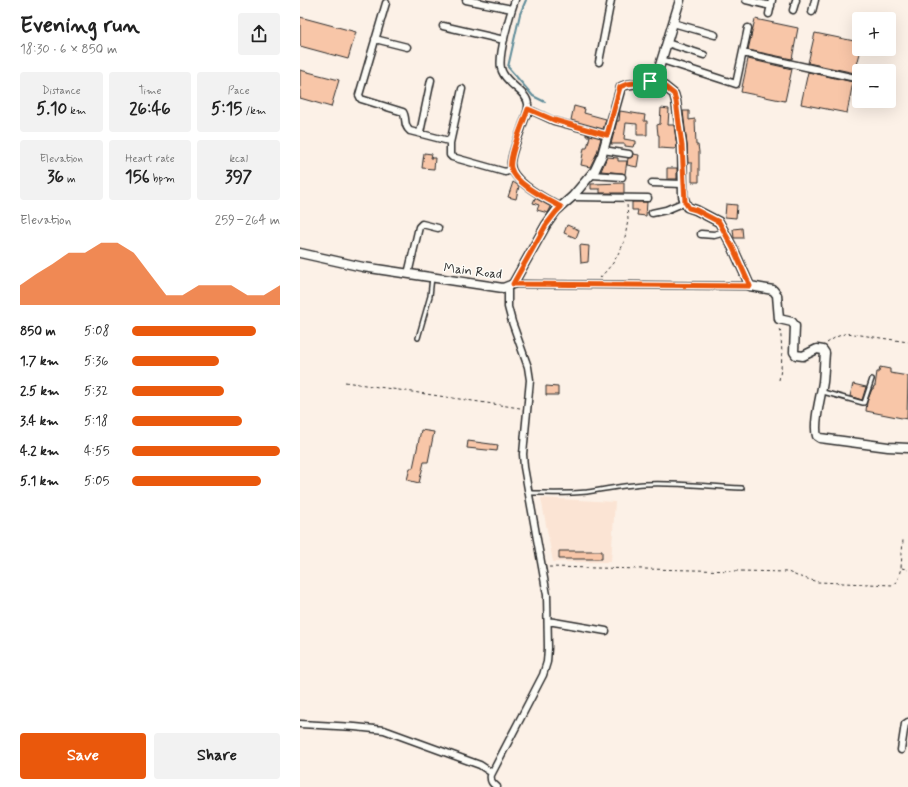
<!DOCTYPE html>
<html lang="en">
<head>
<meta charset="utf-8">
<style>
  body { margin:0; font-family:Mynerve,sans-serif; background:#f2f2f2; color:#222; height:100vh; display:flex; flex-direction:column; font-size:15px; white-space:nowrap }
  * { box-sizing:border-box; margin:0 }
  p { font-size:13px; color:#767676 }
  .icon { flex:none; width:22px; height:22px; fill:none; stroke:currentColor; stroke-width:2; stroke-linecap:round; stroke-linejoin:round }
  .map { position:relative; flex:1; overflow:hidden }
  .details { display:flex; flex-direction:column; background:#fff; width:300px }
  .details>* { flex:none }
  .tools { position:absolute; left:552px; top:12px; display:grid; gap:8px }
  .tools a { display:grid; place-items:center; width:44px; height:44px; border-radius:4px; background:#fff; box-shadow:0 4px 16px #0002; font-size:20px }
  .pin { position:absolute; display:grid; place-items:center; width:34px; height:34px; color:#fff; margin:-17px; border-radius:8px; box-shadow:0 2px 6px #0006 }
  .round { display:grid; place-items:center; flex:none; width:42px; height:42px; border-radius:4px; background:#f2f2f2 }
  .headline { display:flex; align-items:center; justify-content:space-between; height:68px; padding:0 20px }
  h1 { font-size:22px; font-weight:700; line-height:30px }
  .stats { display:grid; grid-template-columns:repeat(3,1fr); gap:6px; height:68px; padding:4px 20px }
  .stats div { display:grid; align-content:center; border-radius:4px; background:#f2f2f2; text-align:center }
  .stats b { font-size:17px; font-weight:700 }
  .stats small { font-size:11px; font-weight:400 }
  .stats p { font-size:11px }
  .chart { height:112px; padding:8px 20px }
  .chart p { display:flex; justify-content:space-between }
  .chart svg { width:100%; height:72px; margin-top:4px; fill:#ea580c; opacity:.7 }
  .action { display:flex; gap:8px; margin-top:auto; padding:8px 20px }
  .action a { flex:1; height:46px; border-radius:4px; background:#ea580c; color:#fff; font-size:16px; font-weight:700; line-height:46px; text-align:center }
  .action a+a { background:#f2f2f2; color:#222 }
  ul { padding:0 20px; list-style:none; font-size:13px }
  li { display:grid; grid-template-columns:64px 48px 1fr; align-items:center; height:30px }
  li i { height:10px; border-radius:5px; background:#ea580c }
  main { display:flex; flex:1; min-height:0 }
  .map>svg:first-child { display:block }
  .built { fill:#fbe4d4 }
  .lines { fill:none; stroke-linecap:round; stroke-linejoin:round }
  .stream { stroke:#5f8c99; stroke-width:2 }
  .building { fill:#f8c6a8; stroke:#2b2b2b }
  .lane-casing { stroke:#2b2b2b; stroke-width:6 }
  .street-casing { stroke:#2b2b2b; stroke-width:9 }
  .secondary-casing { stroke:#2b2b2b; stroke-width:11 }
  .path { stroke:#2b2b2b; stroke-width:1; stroke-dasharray:3 3; stroke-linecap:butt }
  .lane { stroke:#fdfcf7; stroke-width:3 }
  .street { stroke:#fdfcf7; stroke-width:6 }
  .secondary { stroke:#fdfcf7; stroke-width:8 }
  .route-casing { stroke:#fff; stroke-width:8 }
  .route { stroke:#ea580c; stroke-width:5 }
  .labels { text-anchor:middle; stroke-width:3; stroke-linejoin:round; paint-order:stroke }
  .street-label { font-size:13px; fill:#2b2b2b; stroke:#fdfcf7 }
</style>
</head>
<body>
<main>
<section class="details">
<div class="headline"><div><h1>Evening run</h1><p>18:30 · 6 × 850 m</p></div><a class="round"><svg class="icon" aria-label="share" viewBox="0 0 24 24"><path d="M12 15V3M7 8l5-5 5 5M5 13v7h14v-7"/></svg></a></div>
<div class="stats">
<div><p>Distance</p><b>5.10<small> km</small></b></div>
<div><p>Time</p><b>26:46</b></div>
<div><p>Pace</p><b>5:15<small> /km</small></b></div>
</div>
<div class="stats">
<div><p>Elevation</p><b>36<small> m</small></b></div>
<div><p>Heart rate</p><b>156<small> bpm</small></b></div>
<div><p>kcal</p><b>397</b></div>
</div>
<div class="chart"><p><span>Elevation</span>259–264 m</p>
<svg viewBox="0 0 160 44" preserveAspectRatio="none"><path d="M0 44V32L10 25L20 19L30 12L40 12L50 6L60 6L70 12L80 25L90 38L100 38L110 32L120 32L130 32L140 38L150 38L160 32V44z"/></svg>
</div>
<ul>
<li><b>850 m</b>5:08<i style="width:84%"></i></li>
<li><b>1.7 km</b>5:36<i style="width:59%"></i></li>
<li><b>2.5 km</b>5:32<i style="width:62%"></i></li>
<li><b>3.4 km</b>5:18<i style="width:74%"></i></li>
<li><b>4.2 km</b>4:55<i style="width:100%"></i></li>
<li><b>5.1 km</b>5:05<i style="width:87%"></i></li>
</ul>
<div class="action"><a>Save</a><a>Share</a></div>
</section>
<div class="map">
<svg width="608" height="787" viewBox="0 0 608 787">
  <rect width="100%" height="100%" fill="#fcf1e7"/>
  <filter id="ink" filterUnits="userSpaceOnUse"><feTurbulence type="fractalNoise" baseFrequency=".025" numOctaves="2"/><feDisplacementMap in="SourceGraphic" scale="8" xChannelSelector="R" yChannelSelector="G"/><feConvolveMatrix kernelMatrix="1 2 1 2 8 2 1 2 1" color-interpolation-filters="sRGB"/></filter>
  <g filter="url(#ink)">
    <path class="built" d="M241,498L315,502L311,562H253Z"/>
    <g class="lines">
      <path class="stream" d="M226,0L220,14L208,67L233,96L245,102"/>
    </g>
    <path class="building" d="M0,17L56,32L48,59L0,46Z
      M455,19L498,28L492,59L448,50Z
      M515,33L559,42V49H561L555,73L508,63Z
      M448,59L492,69L485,101L441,92Z
      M0,70L39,80L31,107L0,98Z
      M508,72L553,82L547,113L501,104Z
      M274,106L285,109L284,113L306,119L303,129L271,120Z
      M361,108L369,109L368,125H374L377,146L375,149L359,148V135H358L357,125L360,124Z
      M320,111L345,115L344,121H347V135H337V124L326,123L324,139L336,141V144H334L333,147L325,146V144H311L317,121H319Z
      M383,111H389V120L395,119L396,145H398L399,152V182H392V163H388L387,145Z
      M286,134L301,138L297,153L290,167L281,165L284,148H287L290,136H286Z
      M124,153L132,154L131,158H135L134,169L122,168Z
      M333,154L339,155L337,167L327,165L328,158L332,157Z
      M307,157L318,158V161H327L325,174L322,173L301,171Z
      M367,168H377V179H367Z
      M213,182L219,186L216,199L208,197Z
      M324,183V193H300V189H291V184Z
      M235,198L251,207L248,213L237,210L239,205L233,203Z
      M332,202H347L346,216L337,215L338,210H332Z
      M426,204L437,205L436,218L425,217Z
      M267,225L279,230L276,238L264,233Z
      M442,228L443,238H434L433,229Z
      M280,245L289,246L288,262L281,263Z
      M580,367L590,369V373L608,376L607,419L566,411L567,402L572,389H573L574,386H575L577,372H579Z
      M553,384L566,387L562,400L550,396Z
      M246,386L258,387V395H246Z
      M121,430L134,432L128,462H124L119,483L107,480L110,468H113Z
      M168,441L198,445L197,451L167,448Z
      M259,551H302V559H259Z"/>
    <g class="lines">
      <g class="lane-casing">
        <path id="lane" d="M118,338L130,296L132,277
          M523,392L563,403H564L572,379
          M229,493C248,493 267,494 287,492C306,489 325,485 344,484C377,482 409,487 442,488"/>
      </g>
      <g class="street-casing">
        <path id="street" d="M166,0L212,9
          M215,0C210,14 198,55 201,68C202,73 206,78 209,81C215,88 227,94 228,104C229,112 223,122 221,130C217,141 212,152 211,162C209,181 247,199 261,207
          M446,0L471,6
          M86,3L59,95L61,99L103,112C107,118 103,126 110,131L149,141L150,143V155L152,157L205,172L212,170
          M493,10L496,0
          M512,12L515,0
          M469,14L472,0
          M373,23L415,35
          M143,26L204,40
          M75,39L107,47
          M367,43L404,55
          M443,53L555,78
          M362,60L436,84L448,28
          M299,62L311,0
          M228,109L254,121L307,135
          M120,133L131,80
          M150,143L162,89
          M303,150L329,154
          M292,175L322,177
          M352,183L383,184
          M272,197L348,198
          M352,213L366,210L385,202
          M401,234L414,235L425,232
          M108,274L119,227L122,224L138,228
          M213,284L450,286
          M248,621L306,631
          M0,724L55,727L84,730L180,765L192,773
          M601,750L605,724L608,722
          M197,787C192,783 190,781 191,775L243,675L247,662L248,648L247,595L224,467L223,454L230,380L228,367L212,322L208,307V286"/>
      </g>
      <g class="secondary-casing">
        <path id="secondary" d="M349,81L364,86L374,94L376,101L382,146L383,196L387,207L396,210L419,222L433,248L450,286L473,290L477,295L479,319L492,322L495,326L494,352L496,355L503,356L517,349L523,350L525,353C524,363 524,373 523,382C521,396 513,423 517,436L520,438L588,447L608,448
          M0,253L63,267L203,288L213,284L246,225L256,211L272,197L295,170L302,155L321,87C332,81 348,87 357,75L380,0"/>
      </g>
      <path class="path" d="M300,278L313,263L324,243L328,220L327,204
        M527,343L536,337L547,333L608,342
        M479,380C483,363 482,345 480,327
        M45,382L220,408
        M249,567L488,572L497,576L518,582L593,585L597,582L601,568L603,540
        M602,568L608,570"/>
      <use href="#lane" class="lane"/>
      <use href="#street" class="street"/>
      <use href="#secondary" class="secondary"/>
    </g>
  </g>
  <g class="lines" filter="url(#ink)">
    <g class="route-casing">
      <path id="route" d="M350,81L364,86L374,94L376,101L382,146L385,202L389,208L396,210L419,222L433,248L450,286L213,284L246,225L256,212L261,207C247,199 215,184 211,168C208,157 224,121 228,109L254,120L307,135L320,87L327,84Z"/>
    </g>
    <use href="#route" class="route"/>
  </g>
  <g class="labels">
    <g class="street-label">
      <text transform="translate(173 270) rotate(7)" y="5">Main Road</text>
    </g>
  </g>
</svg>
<div class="tools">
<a>+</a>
<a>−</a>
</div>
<div class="pin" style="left:350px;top:81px;background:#1e9e55"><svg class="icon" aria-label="arrive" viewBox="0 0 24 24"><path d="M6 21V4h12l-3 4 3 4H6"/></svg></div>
</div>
</main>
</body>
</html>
